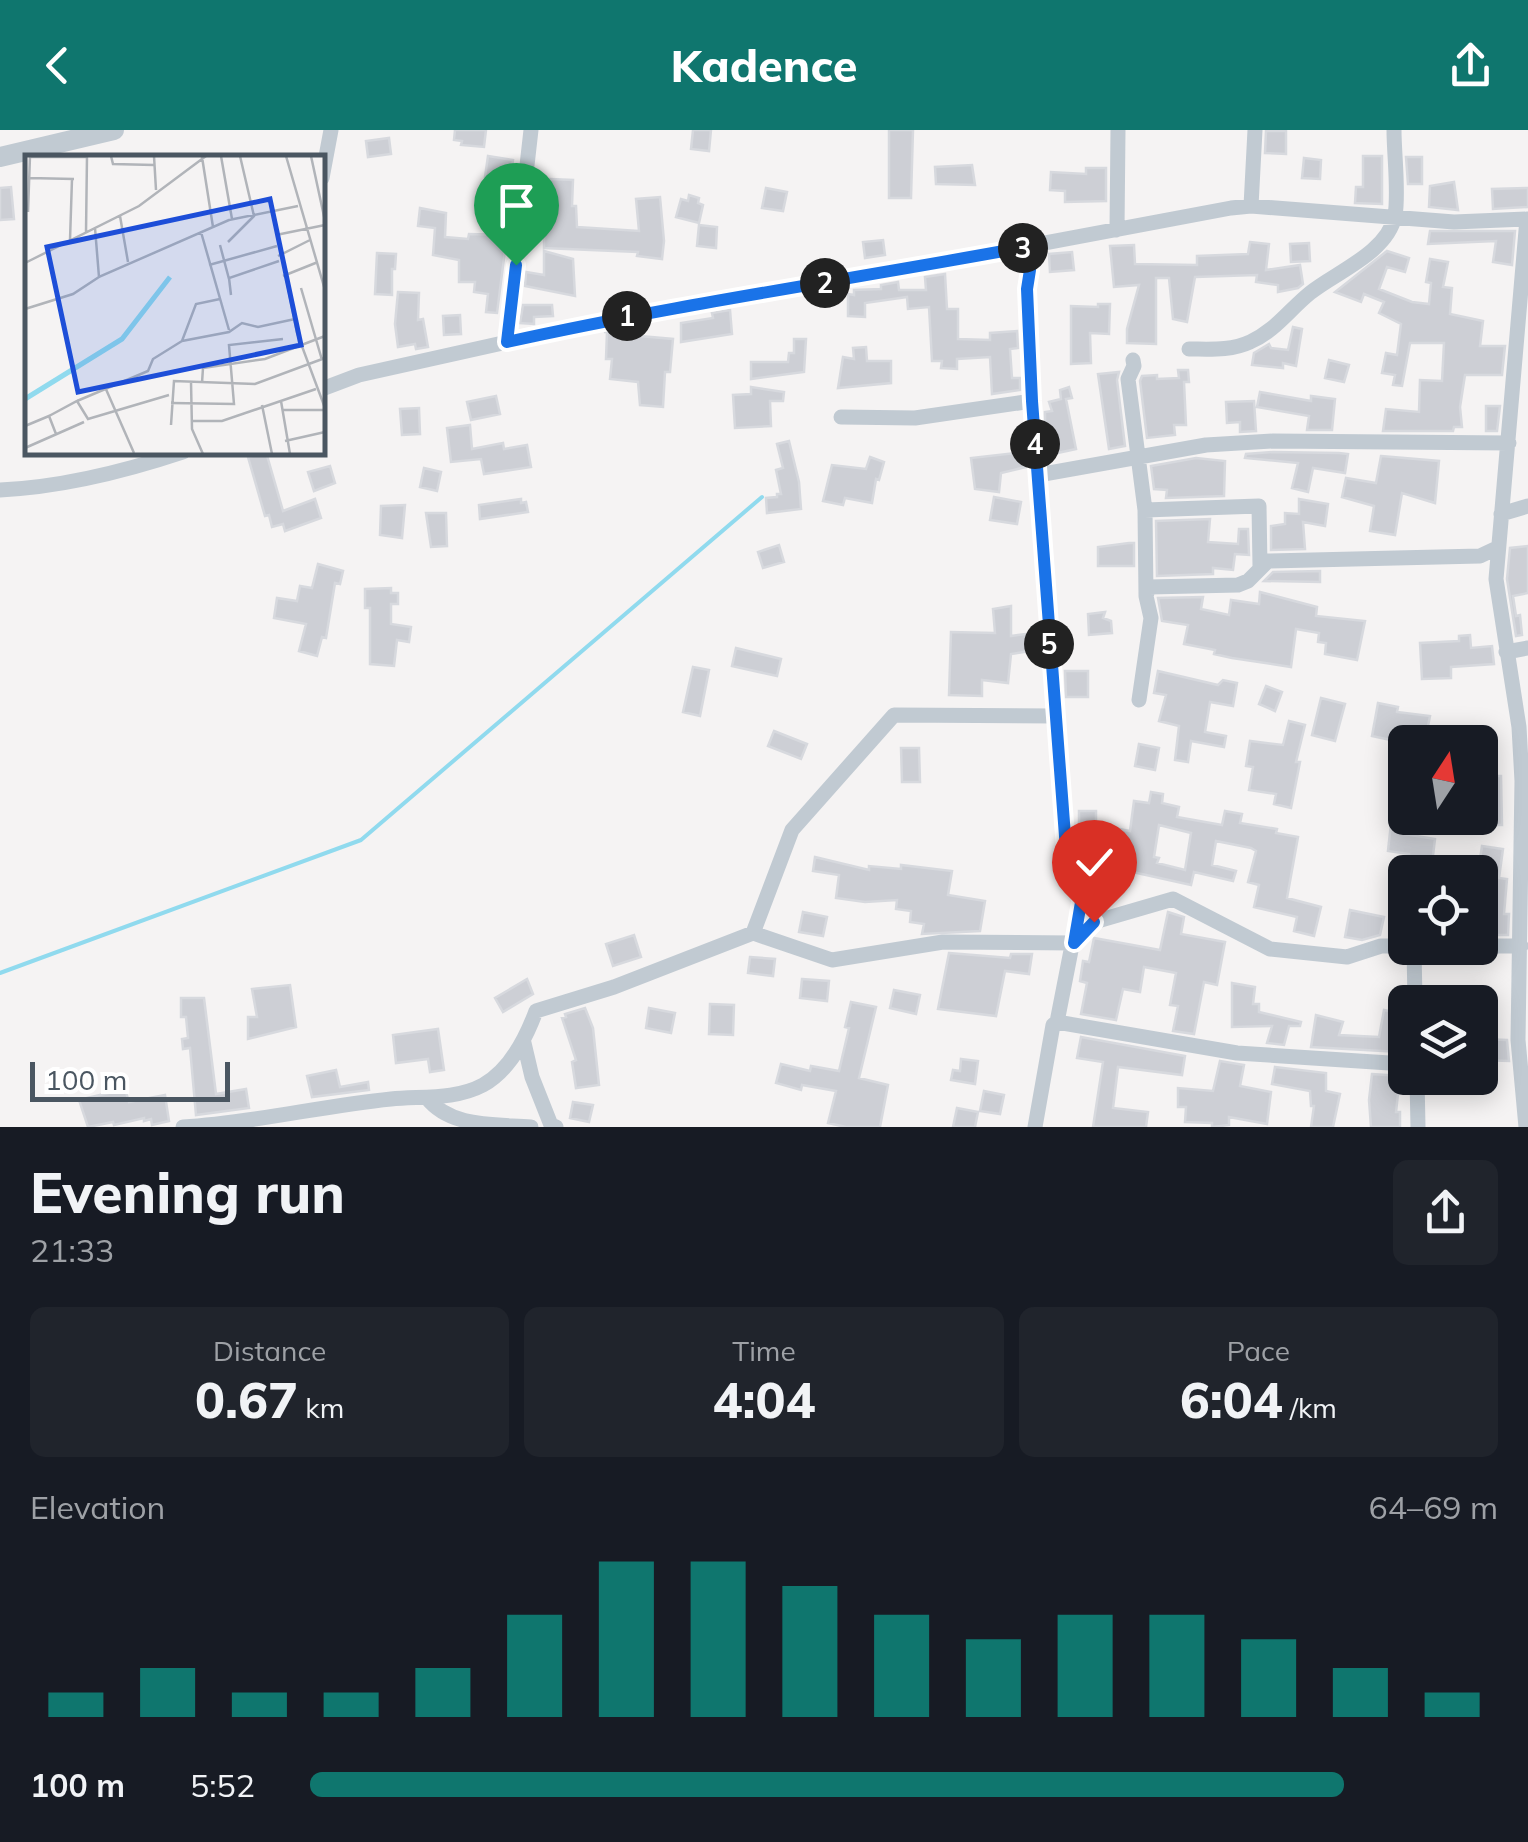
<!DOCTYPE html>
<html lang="en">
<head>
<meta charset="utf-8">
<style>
  body { margin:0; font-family:Mulish,sans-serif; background:#20242c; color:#f1f3f6; height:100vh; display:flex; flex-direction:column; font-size:38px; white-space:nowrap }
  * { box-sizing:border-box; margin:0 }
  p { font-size:32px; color:#9ea1a6 }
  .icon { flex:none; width:55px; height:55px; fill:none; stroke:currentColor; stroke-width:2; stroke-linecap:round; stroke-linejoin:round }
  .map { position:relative; height:997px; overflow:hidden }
  .side { display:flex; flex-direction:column; background:#171b24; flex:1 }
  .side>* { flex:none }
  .needle { width:65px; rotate:12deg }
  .controls { position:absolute; left:1388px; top:595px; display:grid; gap:20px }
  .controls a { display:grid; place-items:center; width:110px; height:110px; border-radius:15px; background:#171b24; box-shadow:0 5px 25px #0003; font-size:50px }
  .scale { position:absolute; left:30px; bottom:25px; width:200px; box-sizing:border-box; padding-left:10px; border:5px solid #4a5661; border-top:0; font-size:28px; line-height:35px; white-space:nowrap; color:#4a5661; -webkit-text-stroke:8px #fff; paint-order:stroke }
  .pin { position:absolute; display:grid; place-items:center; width:85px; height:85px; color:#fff; margin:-102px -42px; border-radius:50% 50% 50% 0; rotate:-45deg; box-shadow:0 0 10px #0007 }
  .pin .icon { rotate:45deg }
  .km { position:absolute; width:50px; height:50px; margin:-25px; border-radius:50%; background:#222; color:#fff; font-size:28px; line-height:50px; text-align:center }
  .round { display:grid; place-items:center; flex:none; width:105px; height:105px; border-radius:15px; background:#20242c }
  .head { display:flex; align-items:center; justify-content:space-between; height:170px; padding:0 30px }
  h1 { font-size:55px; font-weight:800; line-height:75px }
  .metrics { display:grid; grid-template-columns:repeat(3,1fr); gap:15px; height:170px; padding:10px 30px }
  .metrics div { display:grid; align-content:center; border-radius:15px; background:#20242c; text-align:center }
  .metrics b { font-size:50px; font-weight:800 }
  .metrics small { font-size:28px; font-weight:400 }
  .metrics p { font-size:28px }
  .chart { height:280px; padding:20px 30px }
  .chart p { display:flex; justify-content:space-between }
  .chart svg { width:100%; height:180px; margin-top:10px; stroke:#0f766e; stroke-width:6 }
  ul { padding:0 30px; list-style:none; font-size:32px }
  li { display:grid; grid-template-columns:160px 120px 1fr; align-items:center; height:75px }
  li i { height:25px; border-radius:12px; background:#0f766e }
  header { display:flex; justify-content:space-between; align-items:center; height:130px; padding:0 30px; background:#0f766e; color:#fff; font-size:45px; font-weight:800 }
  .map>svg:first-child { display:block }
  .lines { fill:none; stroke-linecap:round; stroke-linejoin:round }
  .stream { stroke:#90daee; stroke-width:4 }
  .building { fill:#cdcfd5; stroke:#d7d9de; stroke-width:2.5; fill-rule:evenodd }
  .minor { stroke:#c1cad2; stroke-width:15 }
  .tertiary { stroke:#c1cad2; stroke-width:20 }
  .route-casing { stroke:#fff; stroke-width:20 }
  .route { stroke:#1a73e8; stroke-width:12 }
  .inset-river { fill:none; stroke:#90daee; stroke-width:5 }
  .inset-road { fill:none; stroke:#b1b4b9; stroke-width:2.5 }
  .view { fill:#1d4ed8; fill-opacity:0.15; stroke:#1d4ed8; stroke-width:5 }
  .inset-edge { fill:none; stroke:#4a5661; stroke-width:5 }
</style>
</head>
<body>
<header><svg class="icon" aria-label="back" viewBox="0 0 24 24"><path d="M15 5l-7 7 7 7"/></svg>Kadence<svg class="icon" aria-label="share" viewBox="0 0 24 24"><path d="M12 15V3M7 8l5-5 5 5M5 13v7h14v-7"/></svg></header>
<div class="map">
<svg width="1528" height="997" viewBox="0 0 1528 997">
  <rect width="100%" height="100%" fill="#f5f3f3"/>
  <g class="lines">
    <path class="stream" d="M0,843L361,710L762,367"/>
  </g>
  <path class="building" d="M455,0H486L484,17L461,15L462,11L454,10Z
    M693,0H711L709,21L691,19Z
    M889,0H913L911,68H889Z
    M1266,1H1286V24L1265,23Z
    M389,8L391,24L368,27L366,11Z
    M488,26L513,30L510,51L485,47Z
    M1363,26H1382V74L1355,73L1356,57H1363Z
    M1406,27H1422V54H1408Z
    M1304,28L1321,30L1320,49L1302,48Z
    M972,35L975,55L936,54L935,37Z
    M1086,38H1106V71L1065,72V61L1050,60L1051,42L1086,44Z
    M550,49L573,50L572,76H576L577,97L639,101L636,69L660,67L664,111L662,129L637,126L638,122L544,118V98L531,97L535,69H549Z
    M1454,52L1458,80L1429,77L1430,56Z
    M11,57L14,89L0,90V58Z
    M766,58L787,62L783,81L762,78Z
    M1528,58V77L1493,79L1492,59Z
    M689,65L699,68L698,73L703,75L699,93L676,87L681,69L688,71Z
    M420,78L446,83L445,107L468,109L469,104L507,105L497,183L486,182L488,164L474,162L475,152H459V130L433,125L435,98L418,96Z
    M699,95L717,97L716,118L697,116Z
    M1430,101H1515L1512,135L1493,132L1496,111L1428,114Z
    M883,110L885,125L865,128L863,112Z
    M1250,112L1269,114L1266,140L1300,135L1303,154L1298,158L1278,162V155L1256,152L1257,145L1195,147L1187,192L1173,189L1169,148H1156V214L1127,213V199L1139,155L1114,157L1110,116L1134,115L1135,134L1197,135V126L1248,124Z
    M1309,113L1310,131L1291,132L1290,114Z
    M544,121L573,129L575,166L525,156L526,142L544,145Z
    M1387,121L1409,128L1405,142L1387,137L1379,159L1412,172L1429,174L1431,153L1426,152L1430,129L1448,132L1443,157L1452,158L1450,184L1483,191L1480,216H1505L1502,245H1465L1460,277L1462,297H1454L1453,301H1383L1386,279L1419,282L1420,250L1442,251L1444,213H1410L1402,256L1393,255L1395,245L1382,243L1386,223L1397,225L1401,194L1379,183L1384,172L1364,164L1361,172L1335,162Z
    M1072,122L1074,140L1050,142L1049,124Z
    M377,123L396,124L395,139H392V165L375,164Z
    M945,144L947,179H958V209L990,210V203L1017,201L1018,218L1010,219L1012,248H1020V260L992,264L990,227L957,229V239L941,238L942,231H932L929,177L908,179L907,167L865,173V187L848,186V164L854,165V160L881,159V155L898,152L899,160H926L925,147Z
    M398,162L419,163L418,190L423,189L428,217L416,219L415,214L398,217L395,194Z
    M1098,174H1110L1109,204L1090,203L1091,233L1071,234V176L1098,177Z
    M523,175H552L553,186L534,187V194L520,193Z
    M730,180L732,204L681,212V193L713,188L712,183Z
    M460,185L461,204L444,205L443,186Z
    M625,197L641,199L640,206L673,209L670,242H665L663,277L640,275L638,252L610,249L612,229H606L607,202H604Z
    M1293,197L1302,199L1296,236L1283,233V238L1252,235L1254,223L1269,214L1271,218L1288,220Z
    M794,209H806L804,242L751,249V232H788L789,223H794Z
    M866,217L867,231H891V253L838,258L843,227L854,229L853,218Z
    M1329,230L1349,235L1344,252L1325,248Z
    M1178,240H1188L1189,252H1184L1186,295H1174L1175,305L1147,308L1140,251L1142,246L1157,245V249L1179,248Z
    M1119,242L1117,250L1125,316L1109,319L1098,244Z
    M751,257L784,262L783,271H770L771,296L735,298L733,265L751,264Z
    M1069,257L1072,268L1066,269L1076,319L1053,324L1045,298V282L1052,281L1049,272L1061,269L1060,260Z
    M1260,262L1311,271V266L1335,269L1332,300H1307L1309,286L1257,277Z
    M496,266L500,284L471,290L467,272Z
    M1254,271L1256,301L1240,302V292L1227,293L1226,272Z
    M1486,276H1500L1497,301H1486Z
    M419,278L420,304L402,305L400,279Z
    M470,295L472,319L503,313L504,319L527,315L531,337L484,344L481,329L451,332L447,298Z
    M789,311L799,352L801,379L767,383L766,368L777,367V364H781L776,340L783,338L777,314Z
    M266,322L283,381L315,369L321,388L285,401L283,394L272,397L269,385L265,386L248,327Z
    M1025,322L1026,337L1001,343L999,362L975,359L971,328Z
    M1273,322L1339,323L1348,324L1345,343L1313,338L1308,362L1292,358L1298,333L1245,328L1246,324Z
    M1381,326L1439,331L1435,373L1402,363L1395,405L1370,401L1374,376L1342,367L1346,348L1376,353Z
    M870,327L884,332L879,350L876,349L872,373L845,368L843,375L823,371L832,335L866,339Z
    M1196,328L1225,331L1224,366L1166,368L1167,360L1154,359L1151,336Z
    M330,336L335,353L314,361L308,342Z
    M424,338L441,342L437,361L420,357Z
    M994,367L1021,372L1017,394L990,390Z
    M521,369V373L526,372L528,382L480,389L479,375Z
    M1299,369L1328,374L1325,396L1303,392L1305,419L1271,420V396L1285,394V383L1299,384Z
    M405,375L402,408L380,405L381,376Z
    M426,383H446L447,416L431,417Z
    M1210,389L1208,412L1238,414L1239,399H1248L1249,425L1235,424L1233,440L1213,438V444L1157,446L1156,391Z
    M1129,413H1134V436H1098V417Z
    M779,415L784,432L763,438L758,422Z
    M1528,416V463L1513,466L1516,486L1520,485L1522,505L1516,506L1507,449L1510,418Z
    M318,434L343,441L340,454L335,453L326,508L322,507L317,526L299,521L306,494L274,488L277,468L297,471L300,456L312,458Z
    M1320,441V452L1264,451L1273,442Z
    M391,458V463H398V474H391V494L411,497L409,512L397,510L394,536L370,534V478H365V459Z
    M1260,462L1317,477L1316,486L1365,491L1357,530L1325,524L1326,513L1318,512L1319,503L1296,499L1291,537L1232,528L1214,524L1215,520L1184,514L1188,495L1162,491L1158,468L1203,467L1201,479L1229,485L1231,470L1259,474Z
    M1011,476V506L1034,503L1037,520L1011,524L1008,553L982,550V566L949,565L951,502L995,503L993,479Z
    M1105,482L1103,488L1111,491L1112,503L1089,505L1088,484Z
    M1470,505L1471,518L1492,516L1494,534L1451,537V548L1422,549L1420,513L1459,511V506Z
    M736,518L781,529L777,546L732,536Z
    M693,537L709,540L700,586L683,582Z
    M1065,541H1088V567H1066Z
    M1158,541L1218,555L1223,550L1237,553L1233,576L1210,572L1205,602L1226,606L1224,617L1191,611L1188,632L1175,630L1179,596L1159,591L1166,565L1154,563Z
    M1266,556L1282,562L1275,581L1259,574Z
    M1321,568L1345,574L1335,611L1312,605Z
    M1378,573L1398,577L1397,582L1430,586L1428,596L1434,597L1430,612H1400L1372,606Z
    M1289,591L1305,595L1296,632H1300L1291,678L1274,674L1276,664L1249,660L1253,637L1246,636L1250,611L1283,615Z
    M774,601L807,614L801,629L768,616Z
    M1139,614L1159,618L1155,640L1135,636Z
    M901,618H919L920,652H902Z
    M1480,646H1501L1502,695H1479Z
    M1151,662L1163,664L1162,673L1179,677L1177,687L1222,695L1225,681L1242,684L1240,693L1277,699L1276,703L1298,707L1287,768L1321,777L1314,806L1294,801L1297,787L1254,777L1259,755L1248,752L1256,721L1251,718L1216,711L1212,735L1236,741L1233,751L1194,742L1191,755L1119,739L1123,720L1099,716L1103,696L1130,701L1134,671L1149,673ZM1159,695L1191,703L1185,740L1157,733L1159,728L1154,727Z
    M1079,681H1096V699L1079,700Z
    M1391,693L1404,695V704L1435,709L1431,742H1408L1409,724L1388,721Z
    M1482,716L1503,719L1499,748L1507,749L1504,784H1509L1508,805H1481L1478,742Z
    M815,727L869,740V736L901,739V735L952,741L948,765L985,771L980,801L922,804L924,794L910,792L911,781L896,779L897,770L865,772L836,768L839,745L813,741Z
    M1350,780L1384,787L1380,805L1362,810L1345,807Z
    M803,782L827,787L823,806L799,802Z
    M1168,782L1184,787L1181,804L1225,812L1217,855L1204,852L1194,904L1173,901L1178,876L1170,875L1176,843L1144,837L1140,862L1123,859L1116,890L1081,884L1087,853L1080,851L1083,831L1089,832L1094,808L1160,820Z
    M634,805L641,827L613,836L606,814Z
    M949,823L1010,828L1011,824H1032L1029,844L1005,841L996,886L938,879Z
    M750,827L775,829L773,846L748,843Z
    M527,849L533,864L503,882L495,868Z
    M802,849L829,851L827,871L800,868Z
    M1232,853L1255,857L1253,874H1259V882L1301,892L1300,896H1289L1284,915L1267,913L1272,896L1232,897Z
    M290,855L296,897L248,909V887H257L252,859Z
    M894,860L920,865L916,884L890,878Z
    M181,868H204L216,964L246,959L249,978L196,985L190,918L183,919L182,909L188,908L186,887H181Z
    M851,872L876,877L859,948L888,955L880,997H846L828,993L836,961L802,955L801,960L776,953L781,934L810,941L811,936L839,941L849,898L845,897Z
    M710,874L734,875L733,905L709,904Z
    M585,878L593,898L599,955L576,958L572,932L576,930L562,888L566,887L565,884Z
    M649,878L675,883L671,903L646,898Z
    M1384,880L1405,884L1400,922L1311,917L1316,885L1343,892L1339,905L1379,907Z
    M438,899L444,940L430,942L428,929L396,933L393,905Z
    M1081,907L1185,926L1182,945L1118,937L1113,978L1148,982L1146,997H1093L1103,932L1077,928Z
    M1480,909L1507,910L1509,931L1480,930Z
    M961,929L978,931L975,954L951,950L953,940L960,941Z
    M1220,931L1244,935L1240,956L1271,962L1267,994L1229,987V995L1212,997V993L1185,992L1186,977H1178V958L1213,961Z
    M1275,937L1326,943V961L1340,964L1333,997H1311L1314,976H1311L1310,961L1272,954Z
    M336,940L340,957L368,952L369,960L312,967L307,946Z
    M1372,944L1400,946L1396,982H1400V997H1371L1369,970Z
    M125,959L129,972L165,965L169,991L152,995L151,989L144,991V988L114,995L113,992L88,997L79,970Z
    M984,961L1004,965L1000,984L980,981Z
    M573,972L593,975L589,992L570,988Z
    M957,978L978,982L975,997H953Z"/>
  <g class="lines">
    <path class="minor" d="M322,48L331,0
      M1251,76L1255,0
      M1117,100L1118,0
      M1026,117L1030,140L1027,159L1032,271L1066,719L1068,728L1084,741L1085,749L1057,892
      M507,212L531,0
      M1189,219C1209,219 1231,221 1250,212C1275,201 1289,180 1310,163C1336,142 1387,123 1395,86C1399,62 1394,25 1394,0
      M1133,230L1134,236L1128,249L1145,380L1146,466
      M322,259L359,245L633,184L863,147L1231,78L1251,76L1454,92L1528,89
      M841,287L915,288L1032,271
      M1038,345L1206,315L1273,311L1509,313
      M0,360C63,357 123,342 183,322
      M1145,380L1259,376L1260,436
      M1501,384L1528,376
      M1506,522L1528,518
      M1139,570L1151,488L1146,466L1149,457L1238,455L1248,451L1268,431L1480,426L1497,418
      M753,803L832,830L943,812L1074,813L1094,792L1173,769L1270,819L1347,827L1381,816H1405
      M1480,816H1521
      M1414,818L1415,872
      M524,913L532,947L551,995L556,997
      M1417,948L1418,997
      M427,968C450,997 491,994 531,997
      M183,997C253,993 321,976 391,969C421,966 455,970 483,955C510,940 526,908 536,881L614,857L753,803L792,700L894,585L1056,586
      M1035,997L1053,895L1057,892L1237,923L1405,934
      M1526,997L1518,910L1522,651L1519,597L1496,449L1527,89"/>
    <path class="tertiary" d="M0,27L114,0"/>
  </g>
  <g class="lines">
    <g class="route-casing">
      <path id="route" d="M516,135L507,212C679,174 853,149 1026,117L1030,140L1027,159L1032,271L1066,719L1068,728L1084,741L1085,749L1074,813L1094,792"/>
    </g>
    <use href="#route" class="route"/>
  </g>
  <g transform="translate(25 25)">
    <rect width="300" height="300" fill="#f5f3f3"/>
    <path class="inset-river" d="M0,244L97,184L145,122"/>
    <path class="inset-road" d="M86,1L88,9L129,10M129,1L131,35M196,1L207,64M261,1L300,135M286,1L300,66M5,2H62M177,2L188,72M4,23L49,24M3,57L5,1M248,57L272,178L300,253M95,61L103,107M70,73L74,122L204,65L273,51M61,77L62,1M176,77L204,175M251,80L300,70M45,85L47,24M203,87L229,61L215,1M195,90L204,124M253,101L285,85M0,108L114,51L181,1M184,110L252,91M258,121L293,107M276,133L297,205M206,140L204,123L254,106M0,154L48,139L74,122M157,186L204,177L217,168L233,172L270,164M166,227L167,274L178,299M177,228L178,213L240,204L300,181M80,232L109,298M52,246L123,216L128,204L157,186L171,149L195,144M256,246L265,299M146,248L209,249L204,190L258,184M237,250L247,299M257,255H300M24,261L52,246L63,264L144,240M166,266H197L291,234M146,270L149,226L230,229L300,203M0,271L24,261L31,279M260,286L300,277M0,293L59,267"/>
    <path class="view" d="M245,44L276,190L53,237L22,92Z"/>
    <rect width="300" height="300" class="inset-edge"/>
  </g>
</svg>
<div class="controls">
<a><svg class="needle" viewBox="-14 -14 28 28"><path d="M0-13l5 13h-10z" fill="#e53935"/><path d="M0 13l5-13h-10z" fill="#9ea1a6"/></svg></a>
<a><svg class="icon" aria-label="locate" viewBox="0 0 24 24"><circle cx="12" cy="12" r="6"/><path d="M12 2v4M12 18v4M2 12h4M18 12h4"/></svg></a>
<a><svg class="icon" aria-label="layers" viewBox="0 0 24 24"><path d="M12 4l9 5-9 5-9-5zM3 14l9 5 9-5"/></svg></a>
</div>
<div class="scale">100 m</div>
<div class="pin" style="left:516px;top:135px;background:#1e9e55"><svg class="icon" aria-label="arrive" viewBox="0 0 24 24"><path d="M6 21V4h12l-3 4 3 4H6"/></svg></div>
<div class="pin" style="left:1094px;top:792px;background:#d93025"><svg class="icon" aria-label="check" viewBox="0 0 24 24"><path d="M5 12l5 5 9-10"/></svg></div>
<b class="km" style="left:627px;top:186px">1</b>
<b class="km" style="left:825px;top:153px">2</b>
<b class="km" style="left:1023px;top:118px">3</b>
<b class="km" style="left:1035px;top:314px">4</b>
<b class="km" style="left:1049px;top:514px">5</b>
</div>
<section class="side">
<div class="head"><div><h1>Evening run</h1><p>21:33</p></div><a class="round"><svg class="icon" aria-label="share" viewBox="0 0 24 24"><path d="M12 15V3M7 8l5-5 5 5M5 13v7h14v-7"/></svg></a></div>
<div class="metrics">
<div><p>Distance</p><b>0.67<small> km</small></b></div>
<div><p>Time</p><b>4:04</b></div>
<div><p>Pace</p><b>6:04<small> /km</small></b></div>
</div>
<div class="chart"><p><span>Elevation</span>64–69 m</p>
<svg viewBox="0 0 160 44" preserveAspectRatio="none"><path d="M5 44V38M15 44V32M25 44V38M35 44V38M45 44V32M55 44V19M65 44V6M75 44V6M85 44V12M95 44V19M105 44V25M115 44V19M125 44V19M135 44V25M145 44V32M155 44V38"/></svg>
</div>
<ul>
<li><b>100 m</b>5:52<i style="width:87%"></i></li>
</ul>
</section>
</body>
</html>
